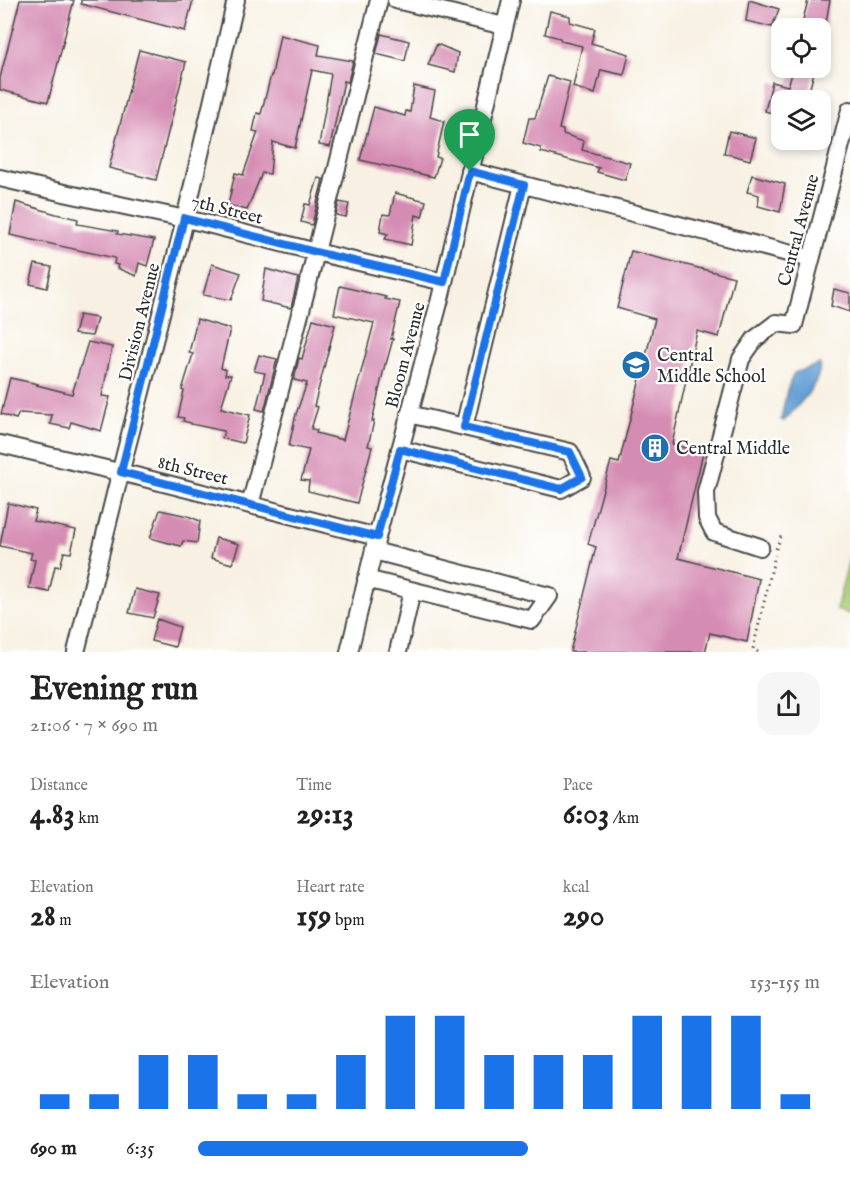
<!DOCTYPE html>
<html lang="en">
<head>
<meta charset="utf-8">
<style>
  body { margin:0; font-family:"IM FELL English",serif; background:#f6f6f6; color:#222; height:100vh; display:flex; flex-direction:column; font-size:22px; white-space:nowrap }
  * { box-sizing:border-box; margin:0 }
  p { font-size:20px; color:#767676 }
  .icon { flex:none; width:33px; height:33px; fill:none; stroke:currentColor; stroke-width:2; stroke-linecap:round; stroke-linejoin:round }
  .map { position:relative; height:652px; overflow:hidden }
  .sheet { display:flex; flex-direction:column; background:#fff; flex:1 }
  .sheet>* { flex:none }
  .controls { position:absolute; left:771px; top:18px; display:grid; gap:12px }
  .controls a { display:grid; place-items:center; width:60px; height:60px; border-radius:12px; background:#fff; box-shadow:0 3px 9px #0003; font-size:30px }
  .pin { position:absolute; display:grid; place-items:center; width:51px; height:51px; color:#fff; margin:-62px -26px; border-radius:50% 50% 50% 0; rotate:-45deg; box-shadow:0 0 6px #0007 }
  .pin .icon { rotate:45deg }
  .round { display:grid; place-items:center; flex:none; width:63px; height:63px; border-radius:18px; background:#f6f6f6 }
  .head { display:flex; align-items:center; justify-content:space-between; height:102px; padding:0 30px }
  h1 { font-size:33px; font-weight:800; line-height:45px }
  .stats { display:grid; grid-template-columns:repeat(3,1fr); gap:9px; height:102px; padding:6px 30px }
  .stats div { display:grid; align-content:center }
  .stats b { font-size:30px; font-weight:800 }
  .stats small { font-size:16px; font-weight:400 }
  .stats p { font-size:16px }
  .chart { height:168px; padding:12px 30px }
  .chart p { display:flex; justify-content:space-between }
  .chart svg { width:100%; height:108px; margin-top:6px; stroke:#1a73e8; stroke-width:6 }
  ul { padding:0 30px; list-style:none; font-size:20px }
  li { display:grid; grid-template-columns:96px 72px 1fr; align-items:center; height:45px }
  li i { height:15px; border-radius:8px; background:#1a73e8 }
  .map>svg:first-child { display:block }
  .green { fill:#a7cc76; stroke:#697c50; stroke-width:1.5 }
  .water { fill:#66a1d6; stroke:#486680; stroke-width:1.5 }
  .building { fill:#d58cb3 }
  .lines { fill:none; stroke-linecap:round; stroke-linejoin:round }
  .minor-casing { stroke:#4a4947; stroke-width:20 }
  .path { stroke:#4a4947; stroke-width:3; stroke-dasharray:1.5 4.5; stroke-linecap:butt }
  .minor { stroke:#fff; stroke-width:16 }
  .route-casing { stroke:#fff; stroke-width:12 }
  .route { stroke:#1a73e8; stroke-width:8 }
  .labels { text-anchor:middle; stroke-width:4.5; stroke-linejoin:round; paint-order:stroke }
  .street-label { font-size:18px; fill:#2b2b2b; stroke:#fff }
  .poi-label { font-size:18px; fill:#2b2b2b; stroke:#fff; text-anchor:start }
</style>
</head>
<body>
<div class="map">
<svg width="850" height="652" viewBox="0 0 850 652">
  <rect width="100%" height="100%" fill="#fff"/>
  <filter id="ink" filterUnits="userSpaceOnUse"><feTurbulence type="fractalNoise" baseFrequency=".0167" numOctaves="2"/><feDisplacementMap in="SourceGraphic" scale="12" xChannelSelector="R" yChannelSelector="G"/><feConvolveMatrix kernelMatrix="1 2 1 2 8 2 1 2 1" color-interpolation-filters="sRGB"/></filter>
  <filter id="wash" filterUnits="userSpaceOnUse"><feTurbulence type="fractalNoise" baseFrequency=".008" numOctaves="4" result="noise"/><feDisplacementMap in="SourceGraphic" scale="24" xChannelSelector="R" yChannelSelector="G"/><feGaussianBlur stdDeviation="1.35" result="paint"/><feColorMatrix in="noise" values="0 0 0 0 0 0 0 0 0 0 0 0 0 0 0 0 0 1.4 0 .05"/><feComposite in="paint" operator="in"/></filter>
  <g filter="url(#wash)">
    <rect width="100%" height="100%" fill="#f8f1e3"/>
    <path class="green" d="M850,556V614L836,610Z"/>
    <path class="water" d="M820,364C820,386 797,406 784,421L781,420L787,390L794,373Z"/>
    <g id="blocks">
      <path class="building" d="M20,0H74L48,102L0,90V78Z
        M81,0H193L185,31L81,4Z
        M749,0L779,9L772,27L746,21Z
        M808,0H830L825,28H801Z
        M550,11L570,16V22L595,29L591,43L629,54L624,75L601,70L595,94L573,87L582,46L561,41L560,38L545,34Z
        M381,34L409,41L405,61L376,54Z
        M280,35L320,45L318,55L353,61L348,82L344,81L330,147L319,145L331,74L312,70L295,148L273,142L270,174L262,173L247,210L228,205L235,173L243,175L258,132L253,131L257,113L261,114L271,75H272Z
        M437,44L458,53L455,72L428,65Z
        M139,50L186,62L156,180L109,168Z
        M794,68H815L807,100H782V116L765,111L772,82L788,86Z
        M548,76L570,82L559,129L563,130V134L584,141L582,150L630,163L625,180L597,172L599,168L541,152V148L523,143L529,118H535Z
        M414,86L435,91L430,117L444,121L436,157L440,158L434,177L360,160L374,107L405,116L406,111L410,112Z
        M729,131L756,138L750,160L724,153Z
        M752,175L785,184L780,212L758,206L759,195L747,192Z
        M318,178L323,179L312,225L301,222L305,204L310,205Z
        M395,193L426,201L422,217L416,215L411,245L385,239L388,234L380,232L383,214L390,215Z
        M16,202L56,214L78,219L77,224L118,231L117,234L154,240L147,266L139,263L136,276L117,268L118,265L114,264L115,258L10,235Z
        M339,202L349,204L346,217L336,215Z
        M631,251L734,277L719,337L697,331L672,444L703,453L678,558L759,579L747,642L710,633L705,652H570L596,547L588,544L611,461L619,463L655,319L617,308Z
        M35,264L52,267L47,288L30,284Z
        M212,264L241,273L231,300L203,295Z
        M266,269L298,278L291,308L261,301Z
        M340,286L386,297L385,299L400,302L391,339H393L386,364H385L372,421H374L368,446L372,447L357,503L308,491L309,481L301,480L309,450L289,446L296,414L307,383L294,380L299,358L302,359L313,319L335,325L314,406L318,407L311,429L317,430L316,433L343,440L374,323L334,314Z
        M834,289L850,293V312L831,306Z
        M79,315L97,318L92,336L74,334Z
        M197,319L230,329L221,368L226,370L225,375H231L221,408L250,415L243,443L222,438L224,431L191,424V423L183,421L184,418L178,417L184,391L182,390L193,354L189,353Z
        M88,342L112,347L102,396L110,397L101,431L71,422L69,428L50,424L52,415L19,413L16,419L1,414L10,378L38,384L37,385L72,394Z
        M259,355L277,359L264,411L256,409L265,373L254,371Z
        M8,503L36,510L33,521L76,530L71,553L64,552L60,567L55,566L49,592L29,588L35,560L30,559L32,553L0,546Z
        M160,510L188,516L200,521L197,543L183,541L181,546L150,538Z
        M216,538L239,544L232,564L211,558Z
        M135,589L160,595L153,618L129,613Z
        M157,619L180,627L175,647L151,641Z"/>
    </g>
  </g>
  <g filter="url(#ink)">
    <use href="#blocks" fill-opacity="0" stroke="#4a4947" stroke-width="1.5"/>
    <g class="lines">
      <g class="minor-casing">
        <path id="minor" d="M396,0L504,26
          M470,171L811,259
          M0,178L64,193L204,223L316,252L444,282
          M409,414L464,427L523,185
          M0,444L140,477L377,537
          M400,449L561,489L582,477L570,452L464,427
          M250,505L312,268L379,0
          M760,547L714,532L707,518L706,492L741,359L755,339L776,323L794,325L850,110
          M366,579L532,620L549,596L374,551
          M76,652L124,458L181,236L236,0
          M349,652L377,537L440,299L511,0
          M398,652L412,591"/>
      </g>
      <path class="path" d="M776,549L782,534
        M758,652L753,649L775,555"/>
      <use href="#minor" class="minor"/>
    </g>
  </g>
  <g class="lines" filter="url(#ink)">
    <g class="route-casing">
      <path id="route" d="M470,171L524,185L464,427L570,452L582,477L561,489L400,449L377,537L121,472L184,218L316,252L444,282Z"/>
    </g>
    <use href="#route" class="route"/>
  </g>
  <defs>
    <g id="school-disc" transform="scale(1.5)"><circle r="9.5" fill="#1f6fb2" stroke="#fff"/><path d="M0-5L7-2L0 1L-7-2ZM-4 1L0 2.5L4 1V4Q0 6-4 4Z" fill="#fff"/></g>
    <g id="building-disc" transform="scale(1.5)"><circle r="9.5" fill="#1f6fb2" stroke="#fff"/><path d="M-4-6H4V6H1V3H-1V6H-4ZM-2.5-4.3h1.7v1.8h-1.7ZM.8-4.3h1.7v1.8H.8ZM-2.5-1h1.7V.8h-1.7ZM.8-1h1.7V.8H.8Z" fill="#fff"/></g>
  </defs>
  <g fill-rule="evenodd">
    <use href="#school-disc" x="636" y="365"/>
    <use href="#building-disc" x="655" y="448"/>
  </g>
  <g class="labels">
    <g class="street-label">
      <text transform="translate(227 209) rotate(14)" y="6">7th Street</text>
      <text transform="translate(798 230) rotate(-75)" y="6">Central Avenue</text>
      <text transform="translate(139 322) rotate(-76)" y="6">Division Avenue</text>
      <text transform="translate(405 355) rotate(-75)" y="6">Bloom Avenue</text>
      <text transform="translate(193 470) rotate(14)" y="6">8th Street</text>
    </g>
    <g class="poi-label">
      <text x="657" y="361">Central<tspan x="657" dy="21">Middle School</tspan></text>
      <text x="676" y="454">Central Middle</text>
    </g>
  </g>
</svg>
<div class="controls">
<a><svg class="icon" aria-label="locate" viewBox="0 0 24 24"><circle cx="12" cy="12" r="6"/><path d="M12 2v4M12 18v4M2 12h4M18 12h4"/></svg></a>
<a><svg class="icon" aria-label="layers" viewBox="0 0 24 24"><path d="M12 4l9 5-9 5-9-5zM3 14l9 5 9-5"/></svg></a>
</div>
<div class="pin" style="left:470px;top:171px;background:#1e9e55"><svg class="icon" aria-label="arrive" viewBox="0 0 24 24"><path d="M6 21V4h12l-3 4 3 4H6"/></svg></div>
</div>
<section class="sheet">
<div class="head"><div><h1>Evening run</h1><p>21:06 · 7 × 690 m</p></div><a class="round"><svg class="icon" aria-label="share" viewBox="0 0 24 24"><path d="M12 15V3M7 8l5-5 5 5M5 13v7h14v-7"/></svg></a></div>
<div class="stats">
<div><p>Distance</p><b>4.83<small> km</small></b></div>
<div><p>Time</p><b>29:13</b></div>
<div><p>Pace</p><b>6:03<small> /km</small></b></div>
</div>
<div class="stats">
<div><p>Elevation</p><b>28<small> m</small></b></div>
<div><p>Heart rate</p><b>159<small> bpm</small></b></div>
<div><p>kcal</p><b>290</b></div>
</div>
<div class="chart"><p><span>Elevation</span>153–155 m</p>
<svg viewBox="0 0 160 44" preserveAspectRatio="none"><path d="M5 44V38M15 44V38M25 44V22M35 44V22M45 44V38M55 44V38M65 44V22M75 44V6M85 44V6M95 44V22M105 44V22M115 44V22M125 44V6M135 44V6M145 44V6M155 44V38"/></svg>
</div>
<ul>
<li><b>690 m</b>6:35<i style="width:53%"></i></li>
</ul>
</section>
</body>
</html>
